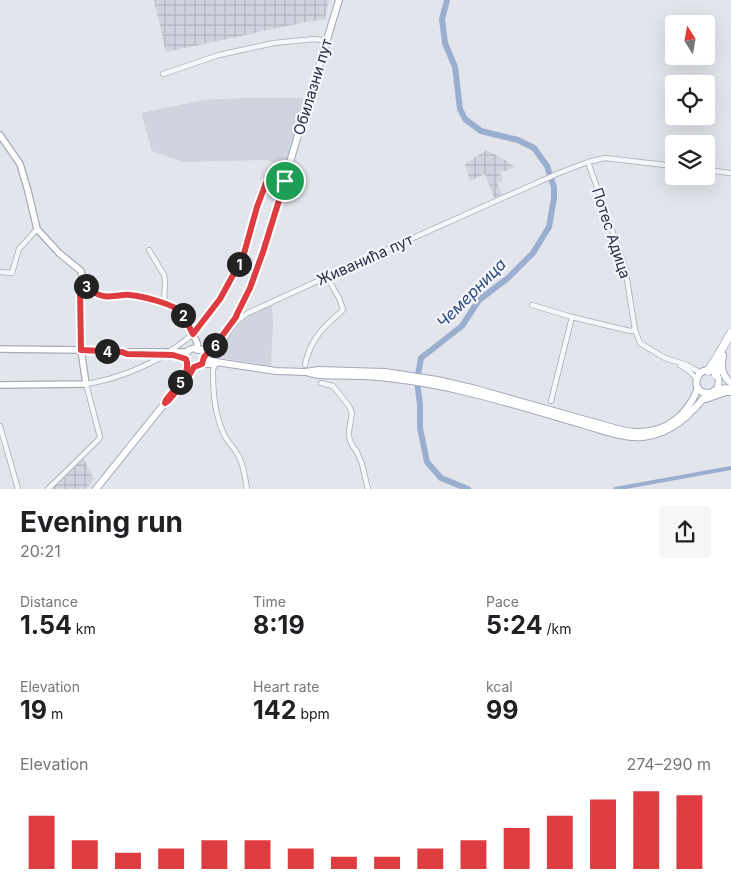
<!DOCTYPE html>
<html lang="en">
<head>
<meta charset="utf-8">
<style>
  body { margin:0; font-family:Inter,sans-serif; background:#f6f6f6; color:#202124; height:100vh; display:flex; flex-direction:column; font-size:19px; white-space:nowrap }
  * { box-sizing:border-box; margin:0 }
  p { font-size:16px; color:#757577 }
  .icon { flex:none; width:28px; height:28px; fill:none; stroke:currentColor; stroke-width:2; stroke-linecap:round; stroke-linejoin:round }
  .map { position:relative; height:489px; overflow:hidden }
  .panel { display:flex; flex-direction:column; background:#fff; flex:1 }
  .panel>* { flex:none }
  .needle { width:32px; rotate:349deg }
  .tools { position:absolute; left:665px; top:15px; display:grid; gap:10px }
  .tools a { display:grid; place-items:center; width:50px; height:50px; border-radius:5px; background:#fff; box-shadow:0 5px 20px #0002; font-size:25px }
  .pin { position:absolute; display:grid; place-items:center; width:42px; height:42px; color:#fff; margin:-21px; border:2px solid #fff; border-radius:50%; box-shadow:0 1px 5px #0007 }
  .km { position:absolute; width:25px; height:25px; margin:-12px; border-radius:50%; background:#222; color:#fff; font-size:14px; line-height:25px; text-align:center }
  .round { display:grid; place-items:center; flex:none; width:52px; height:52px; border-radius:5px; background:#f6f6f6 }
  .headline { display:flex; align-items:center; justify-content:space-between; height:85px; padding:0 20px }
  h1 { font-size:28px; font-weight:700; line-height:38px }
  .figures { display:grid; grid-template-columns:repeat(3,1fr); gap:8px; height:85px; padding:5px 20px }
  .figures div { display:grid; align-content:center }
  .figures b { font-size:25px; font-weight:700 }
  .figures small { font-size:14px; font-weight:400 }
  .figures p { font-size:14px }
  .chart { height:140px; padding:10px 20px }
  .chart p { display:flex; justify-content:space-between }
  .chart svg { width:100%; height:90px; margin-top:5px; stroke:#dd3c41; stroke-width:6 }
  .map>svg:first-child { display:block }
  .built { fill:#d0d4df }
  .industrial { fill:url(#industrial-grid) }
  .lines { fill:none; stroke-linecap:round; stroke-linejoin:round }
  .canal { stroke:#9aaed0; stroke-width:4 }
  .river { stroke:#9aaed0; stroke-width:6 }
  .street-casing { stroke:#a7abb7; stroke-width:6 }
  .secondary-casing { stroke:#a7abb7; stroke-width:8 }
  .primary-casing { stroke:#a1a8ba; stroke-width:8 }
  .highway-casing { stroke:#8890a5; stroke-width:9 }
  .street { stroke:#f6f7fa; stroke-width:4.5 }
  .secondary { stroke:#fff; stroke-width:5.5 }
  .primary { stroke:#fff; stroke-width:6 }
  .highway { stroke:#fff; stroke-width:8 }
  .route-casing { stroke:#fff; stroke-width:10 }
  .route { stroke:#dd3c41; stroke-width:6 }
  .labels { text-anchor:middle; stroke-width:4.5; stroke-linejoin:round; paint-order:stroke }
  .street-label { font-size:15px; fill:#283047; stroke:#f3f5f9 }
  .water-label { font-size:16px; font-style:italic; fill:#2d4980; stroke:#f3f5f9 }
</style>
</head>
<body>
<div class="map">
<svg width="731" height="489" viewBox="0 0 731 489">
  <defs>
    <pattern id="industrial-grid" width="8" height="8" patternUnits="userSpaceOnUse" patternTransform="scale(1.25)"><rect width="8" height="8" fill="#d0d4df"/><path d="M0 4h8M4 0v8" fill="none" stroke="#b3b6c1"/></pattern>
  </defs>
  <rect width="100%" height="100%" fill="#e3e5ec"/>
  <path class="built" d="M248,98H305L286,167L267,160L183,162L152,151L141,113L204,100Z
    M272,303L273,324L271,366L216,357L236,323L248,315Z"/>
  <path class="industrial" d="M154,0H329L325,19L301,23L166,52Z
    M486,150L502,158L515,167L500,173L503,181L497,183L502,194L494,198L485,174L470,181L465,164Z
    M82,456L94,479L86,489H49Z"/>
  <g class="lines">
    <path class="canal" d="M615,489L731,468"/>
    <path class="river" d="M447,0L442,19L445,43L455,67L460,109L465,119L481,131L518,140L534,148L547,166L554,187V198L549,227L533,253L508,278L479,300L462,326L421,358L417,381L420,405V428L427,462L441,478L468,489"/>
    <g class="street-casing">
      <path id="street" d="M163,74L219,55L274,43L315,39L327,41
        M588,162L625,267L635,330L640,343L665,358L687,365L701,373
        M706,170L731,173
        M149,250L164,275L165,281L164,303
        M0,272L12,273L19,249L37,229
        M532,305L572,317L630,331L635,330
        M81,350L80,287L83,279
        M169,352L187,339L199,326L225,291L243,257L257,207L266,183L268,182L285,181
        M216,356C223,340 232,322 248,313L359,262L559,173L588,162L605,158L674,166
        M217,362L213,369V374C213,393 215,414 223,432C226,441 234,447 238,455C244,465 245,477 247,489
        M305,365C310,340 323,327 342,311L343,309L339,298L327,277
        M680,365L688,370L697,379
        M321,383L333,386L349,406L352,413L349,431V437L352,445L357,452L362,464L368,489
        M551,401L572,317
        M0,426L18,489
        M48,489L98,440L100,437L86,384C112,380 135,371 158,359"/>
    </g>
    <g class="secondary-casing">
      <path id="secondary" d="M0,135L20,164L28,191L37,229L59,253L81,271L83,279L86,287L91,290L98,294L105,296L130,295L164,303L176,308L181,313L193,334L197,343L198,349
        M0,349L81,350L122,352H187
        M0,385L86,384L81,350"/>
    </g>
    <g class="primary-casing">
      <path id="primary" d="M213,342C210,345 204,350 199,350C194,350 197,347 191,349C181,354 186,364 194,367L202,364H212L216,362
        M723,355C721,367 721,375 731,383
        M204,357L216,344L236,317L237,314L256,274L339,0
        M204,358L216,362L276,371L305,372L319,370L385,372L437,380L472,388L614,428C621,430 630,432 637,432C667,433 688,414 698,388
        M309,373L319,375C341,376 365,375 387,378C415,381 443,386 470,393C508,402 546,414 584,425C602,430 624,439 643,437C673,433 690,415 708,393
        M717,389C719,383 720,378 715,373C699,360 685,394 710,393L717,389L731,388
        M706,399L726,392H731
        M96,489L165,403L176,392L194,367"/>
    </g>
    <g class="highway-casing">
      <path id="highway" d="M708,371L716,359L731,333
        M716,375L718,362L720,357"/>
    </g>
    <use href="#street" class="street"/>
    <use href="#secondary" class="secondary"/>
    <use href="#primary" class="primary"/>
    <use href="#highway" class="highway"/>
  </g>
  <g class="lines">
    <g class="route-casing">
      <path id="route" d="M285,181L263,252L250,288L237,314L236,317L216,344L204,357L202,364L194,367L187,379L168,401L165,403L166,400C174,389 192,374 186,359L173,355L127,354L122,352L81,350L80,288L83,279C89,292 100,298 114,296C120,296 125,294 130,295C141,296 175,304 182,313C186,319 189,327 193,334L220,299L243,257L257,207L266,183L268,182Z"/>
    </g>
    <use href="#route" class="route"/>
  </g>
  <g class="labels">
    <g class="street-label">
      <text transform="translate(313 87) rotate(-73)" y="5">Обилазни пут</text>
      <text transform="translate(611 233) rotate(72)" y="5">Потес Адица</text>
      <text transform="translate(365 260) rotate(-24)" y="5">Живанића пут</text>
    </g>
    <g class="water-label">
      <text transform="translate(471 293) rotate(-45)" y="6">Чемерница</text>
    </g>
  </g>
</svg>
<div class="tools">
<a><svg class="needle" viewBox="-14 -14 28 28"><path d="M0-13l5 13h-10z" fill="#e53935"/><path d="M0 13l5-13h-10z" fill="#757577"/></svg></a>
<a><svg class="icon" aria-label="locate" viewBox="0 0 24 24"><circle cx="12" cy="12" r="6"/><path d="M12 2v4M12 18v4M2 12h4M18 12h4"/></svg></a>
<a><svg class="icon" aria-label="layers" viewBox="0 0 24 24"><path d="M12 4l9 5-9 5-9-5zM3 14l9 5 9-5"/></svg></a>
</div>
<div class="pin" style="left:285px;top:181px;background:#1e9e55"><svg class="icon" aria-label="arrive" viewBox="0 0 24 24"><path d="M6 21V4h12l-3 4 3 4H6"/></svg></div>
<b class="km" style="left:239px;top:264px">1</b>
<b class="km" style="left:183px;top:315px">2</b>
<b class="km" style="left:86px;top:286px">3</b>
<b class="km" style="left:107px;top:351px">4</b>
<b class="km" style="left:180px;top:382px">5</b>
<b class="km" style="left:215px;top:345px">6</b>
</div>
<section class="panel">
<div class="headline"><div><h1>Evening run</h1><p>20:21</p></div><a class="round"><svg class="icon" aria-label="share" viewBox="0 0 24 24"><path d="M12 15V3M7 8l5-5 5 5M5 13v7h14v-7"/></svg></a></div>
<div class="figures">
<div><p>Distance</p><b>1.54<small> km</small></b></div>
<div><p>Time</p><b>8:19</b></div>
<div><p>Pace</p><b>5:24<small> /km</small></b></div>
</div>
<div class="figures">
<div><p>Elevation</p><b>19<small> m</small></b></div>
<div><p>Heart rate</p><b>142<small> bpm</small></b></div>
<div><p>kcal</p><b>99</b></div>
</div>
<div class="chart"><p><span>Elevation</span>274–290 m</p>
<svg viewBox="0 0 160 44" preserveAspectRatio="none"><path d="M5 44V18M15 44V30M25 44V36M35 44V34M45 44V30M55 44V30M65 44V34M75 44V38M85 44V38M95 44V34M105 44V30M115 44V24M125 44V18M135 44V10M145 44V6M155 44V8"/></svg>
</div>
</section>
</body>
</html>
